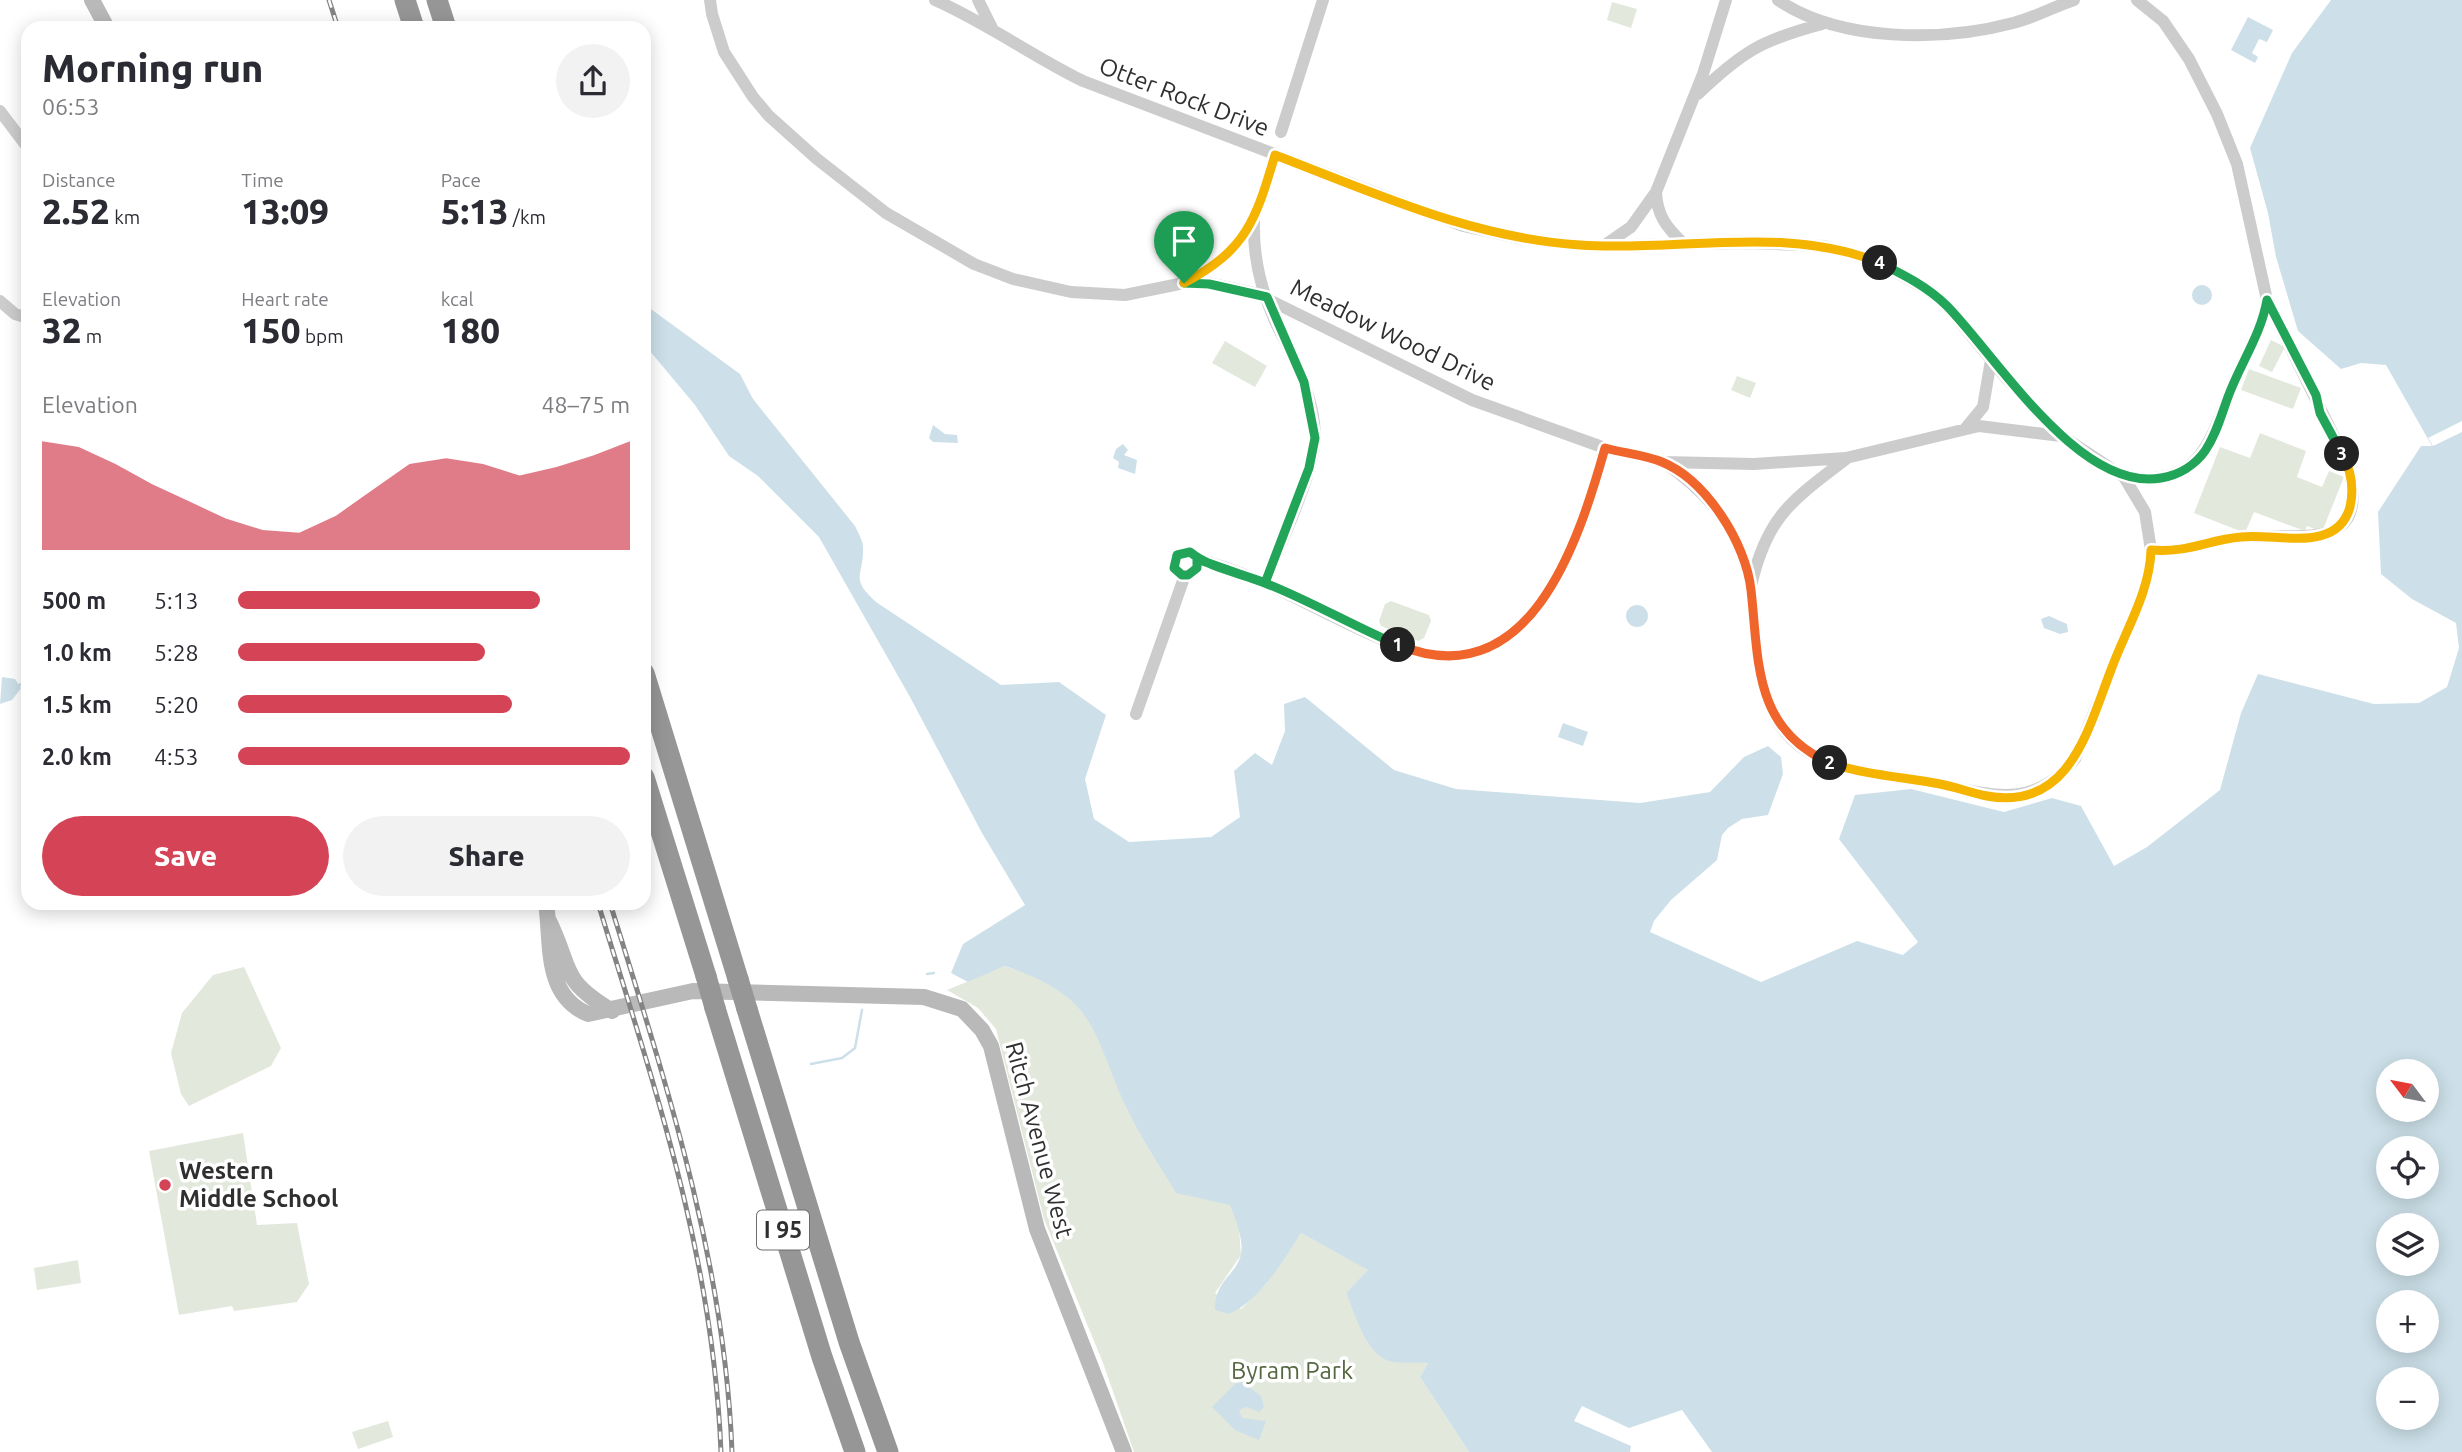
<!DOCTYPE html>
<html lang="en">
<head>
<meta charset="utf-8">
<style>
  body { margin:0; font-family:Ubuntu,sans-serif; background:#f2f2f3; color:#2b2b33; height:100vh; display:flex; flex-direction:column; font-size:26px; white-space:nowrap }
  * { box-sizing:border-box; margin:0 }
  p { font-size:23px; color:#7c7c81 }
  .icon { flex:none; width:38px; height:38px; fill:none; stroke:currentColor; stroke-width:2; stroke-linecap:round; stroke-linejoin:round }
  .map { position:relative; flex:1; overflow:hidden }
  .panel { position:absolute; left:21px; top:21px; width:630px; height:889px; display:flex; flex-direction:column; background:#fff; border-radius:21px; box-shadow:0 4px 18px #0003 }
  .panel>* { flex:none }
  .needle { width:46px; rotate:302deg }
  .fabs { position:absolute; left:2376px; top:1059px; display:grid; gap:14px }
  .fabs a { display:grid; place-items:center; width:63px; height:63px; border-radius:50%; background:#fff; box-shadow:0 4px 18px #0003; font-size:35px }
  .pin { position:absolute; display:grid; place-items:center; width:60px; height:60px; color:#fff; margin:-72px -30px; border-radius:50% 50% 50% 0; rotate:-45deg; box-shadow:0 0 7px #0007 }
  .pin .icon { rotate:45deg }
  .km { position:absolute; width:35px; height:35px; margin:-18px; border-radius:50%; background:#222; color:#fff; font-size:19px; line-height:35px; text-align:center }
  .round { display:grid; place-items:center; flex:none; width:74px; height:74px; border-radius:37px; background:#f2f2f3 }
  .headline { display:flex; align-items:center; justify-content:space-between; height:119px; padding:0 21px }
  h1 { font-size:38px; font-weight:800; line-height:52px }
  .stats { display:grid; grid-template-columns:repeat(3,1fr); gap:10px; height:119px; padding:7px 21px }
  .stats div { display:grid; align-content:center }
  .stats b { font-size:35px; font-weight:800 }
  .stats small { font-size:19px; font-weight:400 }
  .stats p { font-size:19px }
  .chart { height:196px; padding:14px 21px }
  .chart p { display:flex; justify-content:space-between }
  .chart svg { width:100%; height:126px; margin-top:7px; fill:#d44456; opacity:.7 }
  .button { display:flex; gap:14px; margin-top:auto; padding:14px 21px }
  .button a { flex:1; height:80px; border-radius:42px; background:#d44456; color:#fff; font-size:28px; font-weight:800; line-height:80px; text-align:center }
  .button a+a { background:#f2f2f3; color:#2b2b33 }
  ul { padding:0 21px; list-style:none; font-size:23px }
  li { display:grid; grid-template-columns:112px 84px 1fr; align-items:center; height:52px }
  li i { height:18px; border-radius:9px; background:#d44456 }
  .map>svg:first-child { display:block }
  .green { fill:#e3e8dc }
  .water { fill:#cde0e9; fill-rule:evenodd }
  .pier { fill:#fff }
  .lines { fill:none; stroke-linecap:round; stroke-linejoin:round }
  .stream { stroke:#cde0e9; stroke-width:2.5 }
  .street { stroke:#ccc; stroke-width:12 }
  .secondary { stroke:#b9b9b9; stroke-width:16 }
  .highway { stroke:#969696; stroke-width:21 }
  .rail-casing { stroke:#848484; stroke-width:5 }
  .rail { stroke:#fff; stroke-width:2.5; stroke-dasharray:8; stroke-linecap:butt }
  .highway-bridge { stroke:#969696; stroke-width:21 }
  .split-1-casing { stroke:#fff; stroke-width:14 }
  .split-2-casing { stroke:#fff; stroke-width:14 }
  .split-3-casing { stroke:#fff; stroke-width:14 }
  .split-4-casing { stroke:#fff; stroke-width:14 }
  .split-5-casing { stroke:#fff; stroke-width:14 }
  .split-1 { stroke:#22a559; stroke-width:9 }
  .split-2 { stroke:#f0652b; stroke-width:9 }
  .split-3 { stroke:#f5b400; stroke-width:9 }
  .split-4 { stroke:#22a559; stroke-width:9 }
  .split-5 { stroke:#f5b400; stroke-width:9 }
  .poi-dot { fill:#d44456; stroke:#fff; stroke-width:2.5 }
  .labels { text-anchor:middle; stroke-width:7; stroke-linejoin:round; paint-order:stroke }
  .shield { fill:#fff; stroke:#6d6d6d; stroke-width:2 }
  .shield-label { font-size:23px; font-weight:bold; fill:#2f2f2f }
  .street-label { font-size:24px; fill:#2f2f2f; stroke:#fff }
  .poi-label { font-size:24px; font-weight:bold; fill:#2f2f2f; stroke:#fff; text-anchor:start }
  .park-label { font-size:24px; fill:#556741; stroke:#fff }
</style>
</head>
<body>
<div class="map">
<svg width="2462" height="1452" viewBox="0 0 2462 1452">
  <rect width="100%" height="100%" fill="#fff"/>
  <path class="green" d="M1612,2L1637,9L1631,28L1607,20Z
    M2271,340L2285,347L2272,372L2259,366Z
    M1225,341L1267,366L1255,387L1212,363Z
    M2249,369L2301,388L2293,409L2241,390Z
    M1737,376L1756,383L1750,398L1731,390Z
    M2260,433L2306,451L2297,477L2322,487L2329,471L2344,477L2322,532L2307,526L2305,531L2254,512L2245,533L2194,513L2220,447L2250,458Z
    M1391,601L1429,615L1431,621L1424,638L1418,641L1381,626L1379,621L1385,604Z
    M1005,966L1040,978L1070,996L1093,1025L1128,1111L1230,1204L1239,1228L1241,1255L1215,1293L1241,1309L1266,1284L1301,1233L1369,1270L1346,1293L1374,1350L1428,1363L1420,1377L1469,1452H1134L1103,1363L1044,1219L996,1029L978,1008L947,990Z
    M244,967L281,1048L271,1066L189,1106L181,1094L171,1053L182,1013L213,975Z
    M243,1133L257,1225L297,1223L309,1284L297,1302L234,1311L232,1306L179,1315L149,1151Z
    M78,1260L81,1283L37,1290L34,1268Z
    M388,1421L393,1437L358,1449L352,1432Z"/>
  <path class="water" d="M2331,0H2462V1452H1712L1682,1410L1629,1428L1582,1406L1574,1421L1631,1446L1630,1452H1469L1420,1377L1428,1363C1416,1362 1400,1364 1389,1361C1365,1353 1355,1313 1346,1293L1368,1270L1301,1233C1282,1262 1261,1300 1229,1314L1215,1310C1215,1279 1236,1276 1241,1254C1244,1239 1235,1219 1230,1205L1176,1193C1160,1166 1141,1138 1127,1109C1090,1029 1099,998 1005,966L968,982L951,973L963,944L1025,905L982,833L910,697L819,537L758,476L729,456L695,405L644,344V304L740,374L753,399L855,526C858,532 863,541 863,547C864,577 849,577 876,602L1001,685L1059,682L1106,715L1085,779L1094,819L1129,842L1211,837L1240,817L1234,771L1255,753L1272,765L1285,731L1284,704L1305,697L1394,770L1456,789L1640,803L1710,792L1744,757L1768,746L1781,757L1783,774L1768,815L1742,819L1728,828L1722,835L1717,860L1671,900L1654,921L1650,932L1761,982L1857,941L1903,955L1918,942L1839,839L1855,795L1911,789L2004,812L2052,798L2081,806L2114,866L2147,847L2220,790L2241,713L2258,674L2374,704L2419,703L2447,687L2459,648L2456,623L2412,599L2381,574L2378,512L2421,446H2432L2386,365L2361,363L2341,369L2298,331L2276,257L2268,213L2250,148L2292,53ZM2389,1071H2427V1110H2389ZM2389,1148H2427V1186H2389ZM2389,1225H2427V1264H2389ZM2389,1302H2427V1340H2389ZM2389,1379H2427V1418H2389Z
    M2248,17L2273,30L2267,42L2259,39L2252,53L2258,57L2255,63L2231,50Z
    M2192 295a10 10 0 1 1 20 0a10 10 0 1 1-20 0Z
    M933,425L945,434L957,435L958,443L933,442L929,438Z
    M1123,444L1128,450L1124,455L1137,460L1135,474L1118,468L1119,462L1113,458L1116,449Z
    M1626 616a11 11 0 1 1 22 0a11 11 0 1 1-22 0Z
    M2049,616L2067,624L2068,632L2060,634L2044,628L2041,619Z
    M2,677L15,679L21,688L12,700L0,704Z
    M1563,723L1588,732L1583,746L1558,737Z
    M1239,1380L1261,1396L1264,1407L1259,1412L1247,1407L1239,1410L1242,1418L1266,1421L1259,1440L1235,1430L1212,1407Z"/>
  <path class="pier" d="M2462,421V432L2433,446L2428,438Z"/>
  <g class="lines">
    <path class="stream" d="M16,686L28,682
      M927,974L934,973
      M811,1064L842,1058L855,1048L862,1010"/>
    <path class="street" d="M710,0L712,14L724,52L753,97L769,116L817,159L886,213L974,264L1013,279L1071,292L1125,295L1184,283H1209L1255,293L1472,400L1605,448L1663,462L1754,464L1846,458L1979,426L2061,436
      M935,0C987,23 1032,56 1083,81L1463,226L1518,238L1582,246L1750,243L1824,246L1878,262L1926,289L1946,305L2006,378L2062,436L2124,477L2145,512L2151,550L2147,582L2075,759C2036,806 1999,798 1946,785C1904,774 1856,777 1817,757C1751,725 1760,648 1751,588C1743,533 1708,492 1663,462
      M978,0L992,28
      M1778,0C1840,42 1942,42 2013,23C2034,18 2053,7 2074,0
      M2137,0L2163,21L2189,59L2217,114L2237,164L2267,300L2346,461C2377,558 2295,531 2240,537C2206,540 2187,553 2151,550
      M1698,94C1743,51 1762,40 1822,24
      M0,111L28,148
      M1281,132L1323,0
      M1656,192C1657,215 1666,227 1683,243
      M1254,222C1253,256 1261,290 1275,321C1293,358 1314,394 1315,436C1315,472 1279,546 1265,583
      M1605,245L1631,227L1656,192L1703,74L1726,0
      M1187,281C1247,250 1257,216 1275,155
      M0,301L15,314L28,318
      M1965,429L1983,407L1991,360
      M2124,477C2208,488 2209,436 2237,375C2248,349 2262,328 2267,300
      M1197,559V568L1188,575H1182L1174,568L1177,555L1190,552L1197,559C1270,577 1331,621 1401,647C1531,694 1579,544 1605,448
      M1751,586C1767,515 1793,500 1846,459
      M1136,714L1185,575"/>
    <path class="secondary" d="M92,0L107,28
      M546,903C552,943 543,995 588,1014L693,991L924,997L962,1009L982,1030L991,1046L1037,1229L1124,1452
      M549,921C573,970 559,979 612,1011"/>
    <path class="highway" d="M405,0L414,28
      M437,0L446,28
      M644,673L738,979
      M644,777L706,976
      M715,1008L822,1357L855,1452
      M747,1009L849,1342L888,1452"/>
    <g class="rail-casing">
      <path id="rail" d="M329,0L338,28
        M598,903C655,1089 713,1255 721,1452
        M610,903C666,1083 725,1262 732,1452"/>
    </g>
    <use href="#rail" class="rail"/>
    <path class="highway-bridge" d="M706,976L715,1008
      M738,979L747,1009"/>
  </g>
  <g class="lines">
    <g class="split-1-casing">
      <path id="split-1" d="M1184,283L1209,284L1267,297L1304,382L1315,438L1309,468L1265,583L1197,559V568L1188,575H1182L1174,568L1177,555L1190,552C1209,568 1241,573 1265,583C1311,601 1353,626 1398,645"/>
    </g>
    <g class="split-2-casing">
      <path id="split-2" d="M1398,645C1529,698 1578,544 1605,448C1623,453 1645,455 1662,462C1706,480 1746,543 1751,590C1759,661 1753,729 1830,763"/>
    </g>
    <g class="split-3-casing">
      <path id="split-3" d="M1830,763C1865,775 1904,777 1940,784C1956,787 1971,793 1987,796C2070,811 2088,729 2111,670C2125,631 2150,592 2151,550C2188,553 2207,540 2241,537C2277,533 2337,554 2350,507C2354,489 2351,470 2342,454"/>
    </g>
    <g class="split-4-casing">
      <path id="split-4" d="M1880,263C1904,275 1928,287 1947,306C1997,357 2079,492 2161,478C2179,475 2195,465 2205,451C2216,435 2221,416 2228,397C2240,364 2261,335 2267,300L2316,395L2320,413L2342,454"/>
    </g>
    <g class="split-5-casing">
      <path id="split-5" d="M1184,283C1247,250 1256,219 1275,155C1375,193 1471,238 1580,245C1679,252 1786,224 1880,263"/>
    </g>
    <use href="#split-1" class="split-1"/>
    <use href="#split-2" class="split-2"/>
    <use href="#split-3" class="split-3"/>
    <use href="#split-4" class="split-4"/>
    <use href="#split-5" class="split-5"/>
  </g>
  <circle class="poi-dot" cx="165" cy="1185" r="7"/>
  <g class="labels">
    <rect class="shield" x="757" y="1210.5" width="52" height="39" rx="5"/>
    <g class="shield-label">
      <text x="783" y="1238">I 95</text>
    </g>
    <g class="street-label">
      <text transform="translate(1184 97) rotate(21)" y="8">Otter Rock Drive</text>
      <text transform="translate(1393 335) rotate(26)" y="8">Meadow Wood Drive</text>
      <text transform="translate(1039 1140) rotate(75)" y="8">Ritch Avenue West</text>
    </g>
    <g class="poi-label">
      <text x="179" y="1179">Western<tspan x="179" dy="28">Middle School</tspan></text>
    </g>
    <g class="park-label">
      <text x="1292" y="1379">Byram Park</text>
    </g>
  </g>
</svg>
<div class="fabs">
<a><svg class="needle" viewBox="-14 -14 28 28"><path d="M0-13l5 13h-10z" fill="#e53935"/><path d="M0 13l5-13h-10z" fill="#7c7c81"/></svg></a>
<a><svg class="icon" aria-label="locate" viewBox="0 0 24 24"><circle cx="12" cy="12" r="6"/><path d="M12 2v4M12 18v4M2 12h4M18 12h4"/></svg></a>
<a><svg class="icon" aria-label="layers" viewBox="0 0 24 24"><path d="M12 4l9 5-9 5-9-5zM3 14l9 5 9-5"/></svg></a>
<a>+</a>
<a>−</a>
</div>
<div class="pin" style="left:1184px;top:283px;background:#1e9e55"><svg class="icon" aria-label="arrive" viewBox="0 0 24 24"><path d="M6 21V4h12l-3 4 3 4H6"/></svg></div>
<b class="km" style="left:1398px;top:645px">1</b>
<b class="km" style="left:1830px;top:763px">2</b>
<b class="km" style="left:2342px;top:454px">3</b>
<b class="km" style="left:1880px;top:263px">4</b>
<section class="panel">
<div class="headline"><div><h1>Morning run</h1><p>06:53</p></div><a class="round"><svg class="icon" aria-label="share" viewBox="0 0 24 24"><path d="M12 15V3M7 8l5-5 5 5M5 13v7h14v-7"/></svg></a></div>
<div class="stats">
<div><p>Distance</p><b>2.52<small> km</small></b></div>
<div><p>Time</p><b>13:09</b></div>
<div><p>Pace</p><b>5:13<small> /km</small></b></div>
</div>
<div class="stats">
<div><p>Elevation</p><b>32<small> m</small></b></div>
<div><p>Heart rate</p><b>150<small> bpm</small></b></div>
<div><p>kcal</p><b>180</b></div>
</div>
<div class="chart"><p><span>Elevation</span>48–75 m</p>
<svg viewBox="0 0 160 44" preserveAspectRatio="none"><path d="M0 44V6L10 8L20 14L30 21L40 27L50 33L60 37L70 38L80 32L90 23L100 14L110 12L120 14L130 18L140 15L150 11L160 6V44z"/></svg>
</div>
<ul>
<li><b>500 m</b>5:13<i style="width:77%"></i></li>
<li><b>1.0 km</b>5:28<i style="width:63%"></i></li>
<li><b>1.5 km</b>5:20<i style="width:70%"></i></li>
<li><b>2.0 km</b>4:53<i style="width:100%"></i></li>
</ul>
<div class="button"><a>Save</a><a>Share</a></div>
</section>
</div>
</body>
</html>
